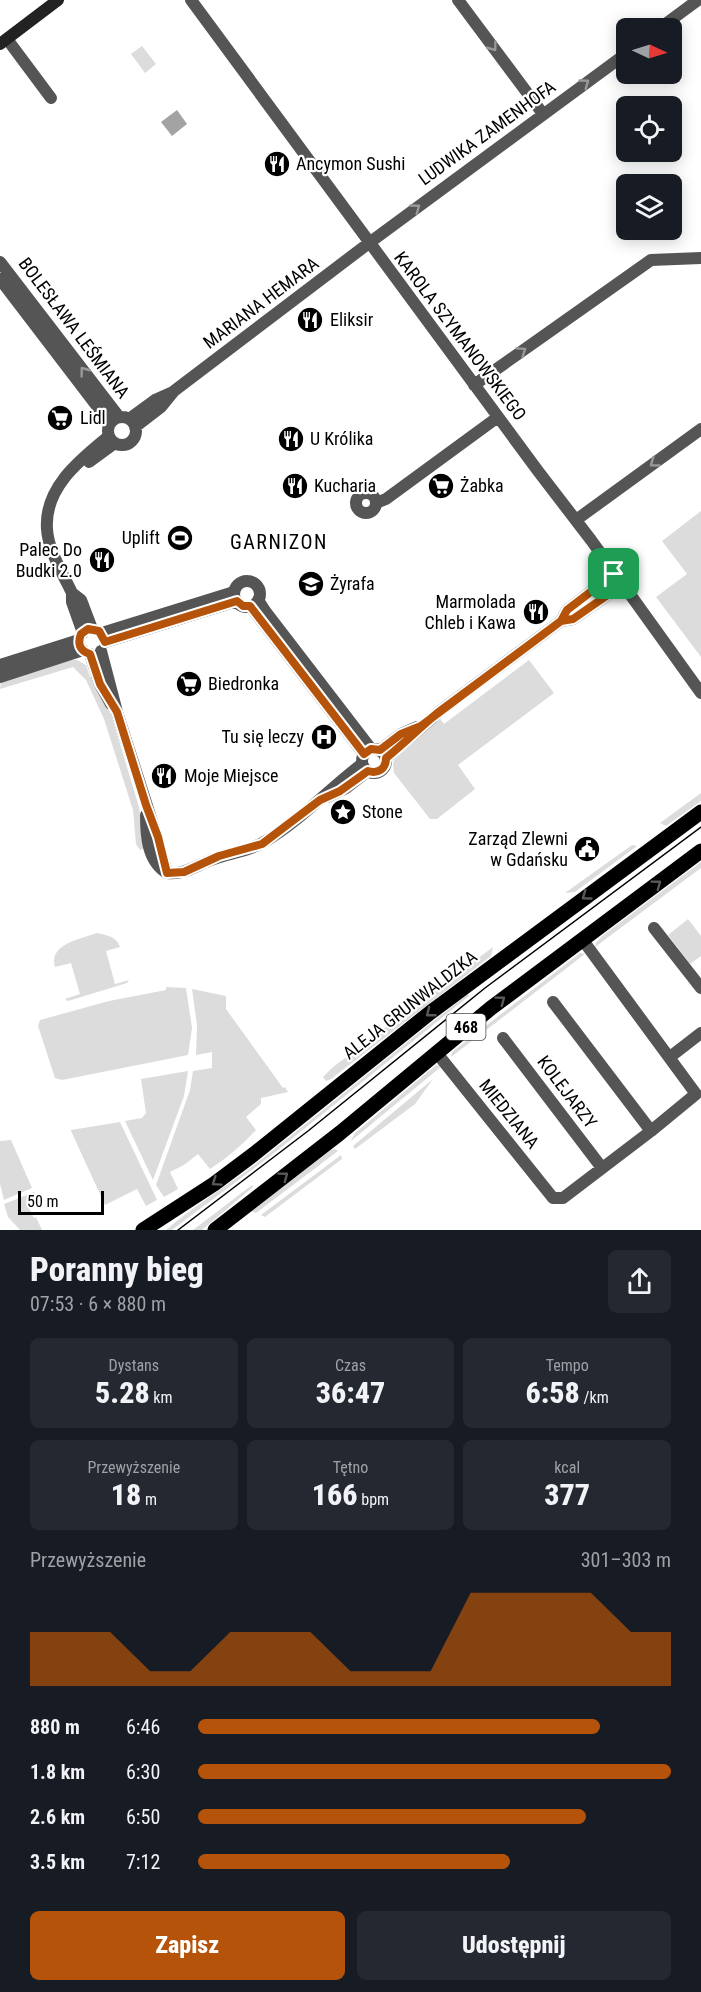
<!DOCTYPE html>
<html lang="pl">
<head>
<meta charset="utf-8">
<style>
  body { margin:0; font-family:"Roboto Condensed",sans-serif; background:#242831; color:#f1f3f6; height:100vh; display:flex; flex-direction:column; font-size:22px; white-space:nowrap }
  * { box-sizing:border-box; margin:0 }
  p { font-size:20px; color:#9ea1a6 }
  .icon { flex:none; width:33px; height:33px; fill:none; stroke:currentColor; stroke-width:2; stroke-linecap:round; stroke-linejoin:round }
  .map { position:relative; height:1230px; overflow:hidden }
  .side { display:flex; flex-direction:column; background:#171b24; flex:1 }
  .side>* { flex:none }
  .needle { width:39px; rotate:94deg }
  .tools { position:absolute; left:616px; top:18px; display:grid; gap:12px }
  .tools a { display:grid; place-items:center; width:66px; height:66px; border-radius:9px; background:#171b24; box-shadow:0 3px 15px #0003; font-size:30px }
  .scale { position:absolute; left:18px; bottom:15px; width:86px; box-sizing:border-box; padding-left:6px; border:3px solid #000; border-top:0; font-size:16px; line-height:21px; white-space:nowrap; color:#000; -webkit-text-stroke:4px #fff; paint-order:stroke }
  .pin { position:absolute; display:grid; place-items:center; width:51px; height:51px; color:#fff; margin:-26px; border-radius:12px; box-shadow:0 3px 9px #0006 }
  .round { display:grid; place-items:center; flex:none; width:63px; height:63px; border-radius:9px; background:#242831 }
  .summary { display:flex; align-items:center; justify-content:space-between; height:102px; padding:0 30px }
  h1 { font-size:33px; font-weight:800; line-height:45px }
  .figures { display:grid; grid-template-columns:repeat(3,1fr); gap:9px; height:102px; padding:6px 30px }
  .figures div { display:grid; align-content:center; border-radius:9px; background:#242831; text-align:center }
  .figures b { font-size:30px; font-weight:800 }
  .figures small { font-size:16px; font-weight:400 }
  .figures p { font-size:16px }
  .chart { height:168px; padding:12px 30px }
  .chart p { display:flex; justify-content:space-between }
  .chart svg { width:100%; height:108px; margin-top:6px; fill:#b45309; opacity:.7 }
  .button { display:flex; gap:12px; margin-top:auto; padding:12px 30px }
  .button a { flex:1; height:69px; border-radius:9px; background:#b45309; color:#fff; font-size:24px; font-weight:800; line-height:69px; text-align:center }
  .button a+a { background:#242831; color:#f1f3f6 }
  ul { padding:0 30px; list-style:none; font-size:20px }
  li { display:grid; grid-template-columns:96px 72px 1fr; align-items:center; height:45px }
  li i { height:15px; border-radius:8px; background:#b45309 }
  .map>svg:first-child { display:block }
  .green { fill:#dcdcdc }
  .water { fill:#a3a3a3 }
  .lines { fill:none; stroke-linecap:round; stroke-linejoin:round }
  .street { stroke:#555; stroke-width:12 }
  .secondary { stroke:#222; stroke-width:12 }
  .primary { stroke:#000; stroke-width:15 }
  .tram { stroke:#000; stroke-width:1.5 }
  .oneway { stroke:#999 }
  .oneway2 { stroke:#595959 }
  .route-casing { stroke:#fff; stroke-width:12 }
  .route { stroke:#b45309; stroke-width:8 }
  .labels { text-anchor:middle; stroke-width:4.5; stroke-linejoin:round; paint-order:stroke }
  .shield { fill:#fff; stroke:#4c4c4c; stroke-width:1.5 }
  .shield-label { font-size:16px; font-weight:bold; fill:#000 }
  .street-label { font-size:18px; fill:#000; stroke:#fff }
  .poi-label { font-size:18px; fill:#000; stroke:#fff; text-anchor:start }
  .neighbourhood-label { font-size:20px; letter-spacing:1.5px; fill:#000; stroke:#fff }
</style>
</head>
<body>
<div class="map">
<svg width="701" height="1230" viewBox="0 0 701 1230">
  <rect width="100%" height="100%" fill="#fff"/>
  <path class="green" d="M142,46L156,64L145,73L131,54Z
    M701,511V657L656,597L687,574L662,541Z
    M71,660H77L86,665L90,677L93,676L111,714L139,807L144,848L140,850L136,844L133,810L104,719L86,680L73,667L0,689L1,681Z
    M529,660L554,693L458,765L475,789L437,819H430L394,773L393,764L395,757L439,717L444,724Z
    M701,793V801L666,826L660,823Z
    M632,845L637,846L575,892L565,893Z
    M701,862V868L595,947L596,943L602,936Z
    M688,919L701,936V956L690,964L668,935Z
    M97,933C107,935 117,937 120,947L106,951L115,984L129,980L127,983L68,1001L65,999L80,994L71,963L55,967C48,944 81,939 97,933Z
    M493,947L491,956L331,1079L326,1081L323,1077L333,1067Z
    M580,953L585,954L451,1057L452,1052Z
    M166,987L186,988L192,1028L188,1055L62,1080L55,1078L38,1026L40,1020L109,1001L166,990Z
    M192,989L226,996V1009L283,1088L285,1087L288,1092L261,1098V1104L246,1117L256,1130C242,1145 227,1158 210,1169L198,1154L184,1165L170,1172L178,1189L164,1197L156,1185L190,1090L193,1071L212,1068V1052L196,1055L197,1025Z
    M468,994L469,996L273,1154L172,1230H166C195,1205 228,1186 258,1162C328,1107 397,1049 468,994Z
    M436,1065L442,1066L351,1141L355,1133Z
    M188,1071L184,1096L153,1180L125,1121L142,1118L146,1113L141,1079Z
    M433,1079L415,1104L355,1149L353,1146Z
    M120,1122L157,1200L146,1206L137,1189L105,1205L71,1131V1130Z
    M11,1140L32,1188L4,1200L0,1184V1141Z
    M335,1149L338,1151L256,1213L251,1211L331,1150Z
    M341,1155L342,1159L265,1217L261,1215Z
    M252,1185L253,1187L202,1230H193Z
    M34,1192L38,1201L28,1206L34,1218L36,1217L42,1230H20L8,1217L4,1204Z"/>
  <path class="water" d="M177,110L187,124L172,136L161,122Z"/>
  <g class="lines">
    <path class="street" d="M191,0L538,471L591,540L701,693
      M458,0L543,114
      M660,28L698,0
      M7,39L51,98
      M0,262L119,417
      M0,279L110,423
      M474,385L651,260L701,258
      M108 431a14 14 0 1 1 28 0a14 14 0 1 1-28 0Z
      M129,419L155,400L173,392
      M135,427L161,407L174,391L369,243L627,53
      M89,462L115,443
      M356 503a10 10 0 1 1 20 0a10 10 0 1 1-20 0Z
      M376,503L386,499L498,417
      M576,520L701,429
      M234 594a13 13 0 1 1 26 0a13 13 0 1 1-26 0Z
      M72,593L81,600L92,629
      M258,600L265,611L371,749
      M250,606L364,754
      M561,621L573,619L622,585
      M83,633L72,602V593C63,574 48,550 47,529C44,487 81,459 109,436
      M102,633L234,592
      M105,642L237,601
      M101,651L117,712L157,837L167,873
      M90,654L100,684L111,704
      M0,665L79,640
      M0,677L83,650
      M362 761a12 12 0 1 1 24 0a12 12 0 1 1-24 0Z
      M380,750L401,734L417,727
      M386,758L440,711L561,621L567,610L614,574
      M327,797L346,788L368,771
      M146,815C146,835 147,861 167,873
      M167,873C185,875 195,866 211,860C227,853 248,852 264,842C300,821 329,789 362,764
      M654,928L701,988
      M553,1002L651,1131
      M503,1038L602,1168
      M436,1052L553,1198H563L651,1131L696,1094L582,939
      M670,1057L701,1033"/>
    <path class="secondary" d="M0,44L58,0"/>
    <path class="primary" d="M143,1230L214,1184L254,1154L431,1012L701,812
      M215,1230L340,1133L491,1008L701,851"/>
    <path class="tram" d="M178,1230L308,1131L485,988L701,827"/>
  </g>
  <defs><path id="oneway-chevron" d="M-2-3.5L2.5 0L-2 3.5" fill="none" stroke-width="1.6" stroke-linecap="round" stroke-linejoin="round" transform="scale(1.5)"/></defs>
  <g class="oneway">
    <use href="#oneway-chevron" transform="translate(493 47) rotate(53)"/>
    <use href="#oneway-chevron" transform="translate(585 83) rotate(-36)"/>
    <use href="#oneway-chevron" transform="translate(416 208) rotate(-36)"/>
    <use href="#oneway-chevron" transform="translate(522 351) rotate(-35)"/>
    <use href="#oneway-chevron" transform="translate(84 371) rotate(-127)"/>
    <use href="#oneway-chevron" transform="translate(654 463) rotate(144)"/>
  </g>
  <g class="oneway2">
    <use href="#oneway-chevron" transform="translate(657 884) rotate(-37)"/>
    <use href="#oneway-chevron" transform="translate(586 896) rotate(144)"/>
    <use href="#oneway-chevron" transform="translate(501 1000) rotate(-37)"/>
    <use href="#oneway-chevron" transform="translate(430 1013) rotate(142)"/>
    <use href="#oneway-chevron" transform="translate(284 1176) rotate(-37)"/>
    <use href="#oneway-chevron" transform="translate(216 1182) rotate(145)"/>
  </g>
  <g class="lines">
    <g class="route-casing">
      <path id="route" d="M614,574L567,610L561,621L421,726L401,734L380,750L371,749L364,754L250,606H243L237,601L105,642L99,631L88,629L81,634C77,644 80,651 90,654L100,684L117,712L146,805L158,837L167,873L184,872L219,856L262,844L320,800L340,791L368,771C378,774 386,769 386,758C405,743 421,726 440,711L561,621L573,619L622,585L614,574"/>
    </g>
    <use href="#route" class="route"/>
  </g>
  <defs>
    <g id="restaurant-disc" transform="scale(1.35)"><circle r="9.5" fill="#000" stroke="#fff"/><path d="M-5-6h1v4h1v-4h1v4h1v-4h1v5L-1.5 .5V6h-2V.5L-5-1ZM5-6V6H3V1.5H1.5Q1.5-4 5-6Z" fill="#fff"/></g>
    <g id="supermarket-disc" transform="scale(1.35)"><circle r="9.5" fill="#000" stroke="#fff"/><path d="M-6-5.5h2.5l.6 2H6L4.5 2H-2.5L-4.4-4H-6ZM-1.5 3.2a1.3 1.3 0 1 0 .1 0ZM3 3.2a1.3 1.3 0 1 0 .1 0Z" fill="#fff"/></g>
    <g id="stadium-disc" transform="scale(1.35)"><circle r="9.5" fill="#000" stroke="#fff"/><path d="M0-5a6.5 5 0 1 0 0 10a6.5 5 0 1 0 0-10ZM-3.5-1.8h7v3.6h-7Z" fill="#fff"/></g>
    <g id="school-disc" transform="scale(1.35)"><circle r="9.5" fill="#000" stroke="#fff"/><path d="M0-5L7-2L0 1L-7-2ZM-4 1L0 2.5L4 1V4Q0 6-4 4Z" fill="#fff"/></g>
    <g id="hospital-disc" transform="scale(1.35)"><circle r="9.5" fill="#000" stroke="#fff"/><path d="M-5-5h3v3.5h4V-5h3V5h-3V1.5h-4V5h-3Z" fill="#fff"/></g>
    <g id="sight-disc" transform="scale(1.35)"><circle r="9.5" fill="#000" stroke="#fff"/><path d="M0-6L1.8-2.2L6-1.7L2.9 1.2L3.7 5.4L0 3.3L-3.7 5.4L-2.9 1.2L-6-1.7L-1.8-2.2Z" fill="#fff"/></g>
    <g id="civic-disc" transform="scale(1.35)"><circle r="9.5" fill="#000" stroke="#fff"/><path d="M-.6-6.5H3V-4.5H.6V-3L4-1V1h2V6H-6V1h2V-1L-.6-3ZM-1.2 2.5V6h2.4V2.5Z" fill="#fff"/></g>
  </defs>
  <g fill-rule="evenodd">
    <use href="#restaurant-disc" x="277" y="164"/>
    <use href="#restaurant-disc" x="310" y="320"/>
    <use href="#supermarket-disc" x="60" y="418"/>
    <use href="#restaurant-disc" x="291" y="439"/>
    <use href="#restaurant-disc" x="295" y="486"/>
    <use href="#supermarket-disc" x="441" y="486"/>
    <use href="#stadium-disc" x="180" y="538"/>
    <use href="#restaurant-disc" x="102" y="560"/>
    <use href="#school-disc" x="311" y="584"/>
    <use href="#restaurant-disc" x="536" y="612"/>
    <use href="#supermarket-disc" x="189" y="684"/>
    <use href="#hospital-disc" x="324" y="737"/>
    <use href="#restaurant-disc" x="164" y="776"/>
    <use href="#sight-disc" x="343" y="812"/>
    <use href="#civic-disc" x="587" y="849"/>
  </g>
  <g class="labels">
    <rect class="shield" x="446.5" y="1014" width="39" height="26" rx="4.5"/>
    <g class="shield-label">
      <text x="466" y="1033">468</text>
    </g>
    <g class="street-label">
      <text transform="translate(487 133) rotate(-36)" y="6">LUDWIKA ZAMENHOFA</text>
      <text transform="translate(261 303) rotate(-37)" y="6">MARIANA HEMARA</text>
      <text transform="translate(74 328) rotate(53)" y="6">BOLESŁAWA LEŚMIANA</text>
      <text transform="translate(460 336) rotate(53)" y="6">KAROLA SZYMANOWSKIEGO</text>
      <text transform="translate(410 1005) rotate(-38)" y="6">ALEJA GRUNWALDZKA</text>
      <text transform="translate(567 1092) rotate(53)" y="6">KOLEJARZY</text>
      <text transform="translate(509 1114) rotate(51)" y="6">MIEDZIANA</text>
    </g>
    <g class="poi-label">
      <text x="296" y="170">Ancymon Sushi</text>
      <text x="330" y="326">Eliksir</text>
      <text x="80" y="424">Lidl</text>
      <text x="310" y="445">U Królika</text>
      <text x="314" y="492">Kucharia</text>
      <text x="460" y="492">Żabka</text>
      <text x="160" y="544" text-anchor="end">Uplift</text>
      <text x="82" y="556" text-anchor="end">Palec Do<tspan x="82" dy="21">Budki 2.0</tspan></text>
      <text x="330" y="590">Żyrafa</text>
      <text x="516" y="608" text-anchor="end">Marmolada<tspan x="516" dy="21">Chleb i Kawa</tspan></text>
      <text x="208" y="690">Biedronka</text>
      <text x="304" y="743" text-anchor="end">Tu się leczy</text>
      <text x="184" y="782">Moje Miejsce</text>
      <text x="362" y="818">Stone</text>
      <text x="568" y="845" text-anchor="end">Zarząd Zlewni<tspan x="568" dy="21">w Gdańsku</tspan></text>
    </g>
    <g class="neighbourhood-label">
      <text x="279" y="549">GARNIZON</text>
    </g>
  </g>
</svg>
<div class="tools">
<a><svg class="needle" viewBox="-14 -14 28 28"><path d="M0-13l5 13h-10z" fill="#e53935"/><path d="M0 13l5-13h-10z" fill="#9ea1a6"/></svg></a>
<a><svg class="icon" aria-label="locate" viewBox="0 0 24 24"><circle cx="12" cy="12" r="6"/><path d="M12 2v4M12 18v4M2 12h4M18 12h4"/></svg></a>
<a><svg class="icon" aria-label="layers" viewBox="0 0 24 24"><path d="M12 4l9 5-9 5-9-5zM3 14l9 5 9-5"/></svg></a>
</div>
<div class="scale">50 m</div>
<div class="pin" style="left:614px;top:574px;background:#1e9e55"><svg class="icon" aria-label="arrive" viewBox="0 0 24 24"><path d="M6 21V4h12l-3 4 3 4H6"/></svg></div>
</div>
<section class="side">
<div class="summary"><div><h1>Poranny bieg</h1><p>07:53 · 6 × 880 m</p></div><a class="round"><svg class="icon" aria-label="share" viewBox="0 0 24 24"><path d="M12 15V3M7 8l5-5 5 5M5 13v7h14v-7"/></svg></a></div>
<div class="figures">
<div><p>Dystans</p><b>5.28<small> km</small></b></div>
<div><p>Czas</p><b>36:47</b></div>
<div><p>Tempo</p><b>6:58<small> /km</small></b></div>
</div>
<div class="figures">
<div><p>Przewyższenie</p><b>18<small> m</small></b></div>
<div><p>Tętno</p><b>166<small> bpm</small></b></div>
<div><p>kcal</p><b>377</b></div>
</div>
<div class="chart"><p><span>Przewyższenie</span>301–303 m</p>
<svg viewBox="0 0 160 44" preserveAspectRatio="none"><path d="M0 44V22L10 22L20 22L30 38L40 38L50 22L60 22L70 22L80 38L90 38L100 38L110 6L120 6L130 6L140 6L150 22L160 22V44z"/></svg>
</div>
<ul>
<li><b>880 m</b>6:46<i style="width:85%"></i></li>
<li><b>1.8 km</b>6:30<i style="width:100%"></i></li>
<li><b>2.6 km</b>6:50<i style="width:82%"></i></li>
<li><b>3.5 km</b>7:12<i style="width:66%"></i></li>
</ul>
<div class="button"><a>Zapisz</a><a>Udostępnij</a></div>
</section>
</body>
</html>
